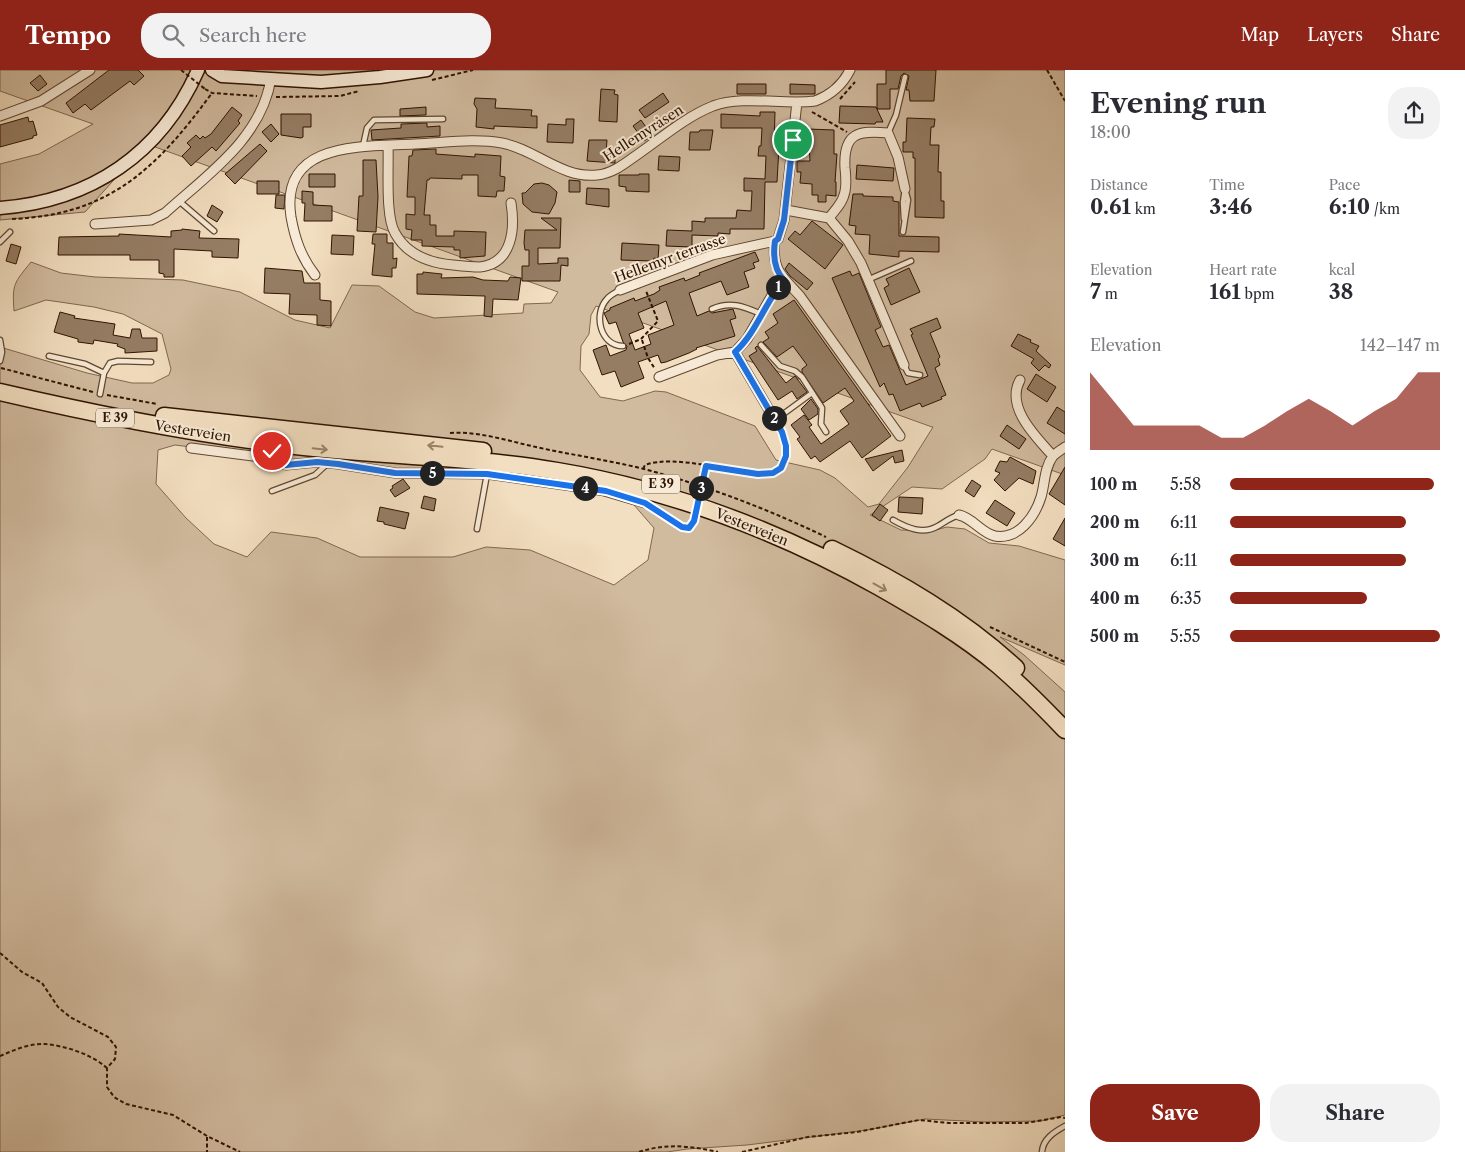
<!DOCTYPE html>
<html lang="en">
<head>
<meta charset="utf-8">
<style>
  body { margin:0; font-family:"Libre Caslon Text",serif; background:#f2f2f3; color:#2b2b33; height:100vh; display:flex; flex-direction:column; font-size:19px; white-space:nowrap }
  * { box-sizing:border-box; margin:0 }
  p { font-size:16px; color:#7c7c81 }
  .icon { flex:none; width:28px; height:28px; fill:none; stroke:currentColor; stroke-width:2; stroke-linecap:round; stroke-linejoin:round }
  .map { position:relative; flex:1; overflow:hidden }
  .details { display:flex; flex-direction:column; background:#fff; width:400px }
  .details>* { flex:none }
  .pin { position:absolute; display:grid; place-items:center; width:42px; height:42px; color:#fff; margin:-21px; border:2px solid #fff; border-radius:50%; box-shadow:0 1px 5px #0007 }
  .km { position:absolute; width:25px; height:25px; margin:-12px; border-radius:50%; background:#222; color:#fff; font-size:14px; line-height:25px; text-align:center }
  .round { display:grid; place-items:center; flex:none; width:52px; height:52px; border-radius:20px; background:#f2f2f3 }
  .head { display:flex; align-items:center; justify-content:space-between; height:85px; padding:0 25px }
  h1 { font-size:28px; font-weight:800; line-height:38px }
  .figures { display:grid; grid-template-columns:repeat(3,1fr); gap:8px; height:85px; padding:5px 25px }
  .figures div { display:grid; align-content:center }
  .figures b { font-size:21px; font-weight:800 }
  .figures small { font-size:14px; font-weight:400 }
  .figures p { font-size:14px }
  .chart { height:140px; padding:10px 25px }
  .chart p { display:flex; justify-content:space-between }
  .chart svg { width:100%; height:90px; margin-top:5px; fill:#8f2418; opacity:.7 }
  .primary-button { display:flex; gap:10px; margin-top:auto; padding:10px 25px }
  .primary-button a { flex:1; height:58px; border-radius:20px; background:#8f2418; color:#fff; font-size:20px; font-weight:800; line-height:58px; text-align:center }
  .primary-button a+a { background:#f2f2f3; color:#2b2b33 }
  ul { padding:0 25px; list-style:none; font-size:16px }
  li { display:grid; grid-template-columns:80px 60px 1fr; align-items:center; height:38px }
  li i { height:12px; border-radius:6px; background:#8f2418 }
  header { display:flex; align-items:center; gap:30px; box-sizing:border-box; height:70px; padding:0 25px; background:#8f2418; color:#fff }
  header strong { font-size:24px }
  nav { display:flex; gap:28px; margin-inline-start:auto; font-size:18px }
  .search { width:350px; height:45px; background:#f2f2f3; display:flex; align-items:center; gap:12px; box-sizing:border-box; padding:0 18px; border-radius:20px; color:#7c7c81; font-size:19px }
  main { display:flex; flex:1; min-height:0 }
  .map>svg:first-child { display:block }
  .green { fill:#d1bb9f; stroke:#806750; fill-rule:evenodd }
  .building { fill:#957d64; stroke:#301300; fill-rule:evenodd }
  .lines { fill:none; stroke-linecap:round; stroke-linejoin:round }
  .lane-casing { stroke:#604630; stroke-width:7 }
  .street-casing { stroke:#604630; stroke-width:11 }
  .secondary-casing { stroke:#301300; stroke-width:15 }
  .highway-casing { stroke:#301300; stroke-width:19 }
  .path { stroke:#301300; stroke-width:2; stroke-dasharray:4 2.5; stroke-linecap:butt }
  .lane { stroke:#f7ead6; stroke-width:4.5 }
  .street { stroke:#f7ead6; stroke-width:9 }
  .secondary { stroke:#f7ead6; stroke-width:12 }
  .highway { stroke:#f2dec0; stroke-width:16 }
  .path-bridge { stroke:#301300; stroke-width:2; stroke-dasharray:4 2.5; stroke-linecap:butt }
  .oneway { stroke:#9b836a }
  .route-casing { stroke:#fff; stroke-width:10 }
  .route { stroke:#1a73e8; stroke-width:6 }
  .labels { text-anchor:middle; stroke-width:4; stroke-linejoin:round; paint-order:stroke }
  .shield { fill:#f7ead6; stroke:#6c5440; stroke-width:1 }
  .shield-label { font-size:12px; font-weight:bold; fill:#301300 }
  .street-label { font-size:14px; fill:#301300; stroke:#f7ead6 }
</style>
</head>
<body>
<header>
<strong>Tempo</strong>
<div class="search"><svg class="icon" aria-label="search" viewBox="0 0 24 24"><circle cx="10" cy="10" r="6"/><path d="M15 15l6 6"/></svg>Search here</div>
<nav><a>Map</a><a>Layers</a><a>Share</a></nav>
</header>
<main>
<div class="map">
<svg width="1065" height="1082" viewBox="0 0 1065 1082">
  <rect width="100%" height="100%" fill="#f2dec0"/>
  <filter id="stains"><feTurbulence type="fractalNoise" baseFrequency=".004" numOctaves="4"/><feColorMatrix values="0 0 0 0 .2 0 0 0 0 .09 0 0 0 0 .02 0 0 0 .5 -.17"/></filter>
  <radialGradient id="worn" r=".72"><stop offset=".6" stop-color="#630" stop-opacity="0"/><stop offset="1" stop-color="#630" stop-opacity=".3"/></radialGradient>
  <path class="green" d="M0,0H1065V405L992,379L985,389L942,419L912,417L870,445L901,460L931,461L947,457L965,459L989,473L1019,476L1065,490V595L1000,567L1024,585L1065,622V1045L1041,1051L985,1052L925,1049L867,1060L747,1075L687,1079L667,1082H0V277L87,303L132,313H153L169,305L171,299L162,264L123,244L94,237L46,230L14,241C12,214 14,213 31,192L61,203L95,207L183,210L240,222L295,250L330,258L352,215L379,216L415,242L434,248L523,243L524,234L551,233L558,222L144,73L139,82L85,142L0,150V94L39,84L93,54L0,21ZM596,236L932,357H933L908,397L879,434L868,437L835,408L820,400L776,390L755,356L666,322L655,321L623,331L600,327L580,300L581,276L589,264L591,245ZM175,375L302,391L518,409L576,418L634,435L654,458L648,490L614,515L530,480L486,477L453,487H360L317,468L271,462L247,487L214,474L186,448L156,414L158,380Z"/>
  <path class="building" d="M109,0H138L144,6L134,15L130,11L91,40L85,34L73,43L66,33Z
    M886,0H936L934,31H910L909,20H906L909,6L904,3L901,6L898,19H890V39H877V14H886Z
    M40,5L47,14L38,21L30,13Z
    M737,14H766V24H737Z
    M790,14L815,15V24H790Z
    M601,19L615,20L614,24L618,25L617,52L599,51Z
    M663,23L669,32L645,48L639,40Z
    M475,28L496,29L495,38L532,40L531,46H537V58L494,56V59L476,57L477,39L474,34Z
    M840,36L876,37L883,52H876L875,54L839,53Z
    M232,37L242,45L238,51L240,53L216,81L212,77L191,96L182,86L191,77L187,73L196,65L200,69L203,66L205,68L211,64Z
    M426,37V45L400,46V39Z
    M760,42H775L774,76L779,77L777,112H765L764,159H730V164L718,163V166L692,165V177L666,176L667,160L692,161V151L705,152V148H736L737,140L751,141L752,121H744V108L765,109L766,86H758L759,76H761L762,58H721V44L760,46Z
    M281,44H311V57H303V67L301,68L281,65Z
    M28,47L29,52L33,51L37,65L33,66V68L0,77V55Z
    M907,48L935,49L934,57H931L930,75H939L938,102H941V131H944V148L915,147V88H913V82H903V72H906Z
    M566,49H574L573,73L547,72L548,54L566,55Z
    M641,50L652,66L644,71L633,56Z
    M427,53V57L440,56V66L372,70L371,60L401,58V54Z
    M271,54L279,64L271,72L262,62Z
    M808,59L834,60V84H837L835,112H836V126L826,125V132H818V125H812V114L800,113L801,102H797V91H810Z
    M700,60H713L710,80H689L690,62H699Z
    M589,70H607L606,82L615,84V93L587,91Z
    M260,74L267,81L235,114L225,104Z
    M436,79V84L475,87V84L501,86L500,106L505,107L504,121H497L496,127L478,126V105H462V109L430,108L429,110H427L424,145H430V155H436V166H454V161L486,162L485,186L460,188V180H454V177L422,176V170H411L412,160L406,159V144L415,145V127H407L409,86H412L413,80Z
    M659,86L680,87L679,101L658,100Z
    M363,90H376L378,127L376,162L357,161L359,126H363Z
    M857,95L894,98L893,111L856,109Z
    M309,104H335V117H309Z
    M639,104H649V122L626,121V117L619,116V105H639Z
    M569,110L580,111V122H569Z
    M257,111H279V124H257Z
    M542,113L549,115L557,122L555,133L549,144L532,142L523,134L522,123H525L534,114Z
    M587,118L609,119V137L586,134Z
    M302,121L313,122V135L332,136V151H304L305,133H302Z
    M853,124H863V126L893,127V131L899,132V166L939,167V182L899,181V187L869,184L870,165L855,164L856,156L849,155Z
    M276,125H285L284,139L275,138Z
    M212,135L223,142L217,152L207,146Z
    M541,148H561L560,178H538V194L558,193V188H568V196L561,195L560,211H522V196H529V180H525L524,173L525,160H557Z
    M812,151L843,175L825,199L788,169L795,161L800,165Z
    M182,159L200,161L199,168L239,169L238,188L212,187V181L174,179V207H164V204L159,203V190H130V185H58L59,167L119,166V164L171,167V161L182,160Z
    M373,164H387V173H393V189L397,188L396,198H392V207L372,205L375,174H372Z
    M332,165L354,166L353,185L331,184Z
    M622,173L659,175L658,189L654,188L653,191L621,190Z
    M11,174L21,177L16,194L6,191Z
    M755,182L759,191L753,193L755,198L744,202L749,217L727,225L721,211L689,223L697,246L709,241L712,243L733,239L736,248L730,250L735,266L696,278L697,279L689,283L666,292L661,293L658,285L638,292L644,308L621,317L615,301L602,305L593,280L606,275L610,286L626,280L627,276L623,272L616,252L609,254L604,243L610,240V238L634,228L635,231L654,224L660,220L659,217L684,208L685,211L700,205L699,203ZM666,231L674,255L648,265L651,274L635,280L629,264L644,258L638,243Z
    M789,193L813,213L807,220L790,206L785,199Z
    M265,198L302,201L304,213H320V230L331,231V256L317,255V245L289,244L290,224L264,223Z
    M909,198L920,222L891,235L884,218L889,215L886,209Z
    M850,201L852,206L859,203L881,257L875,260L883,277L889,275L906,315L928,306L911,265L913,264L910,259L937,248L941,258L930,263L940,287L938,289L940,295L935,298L946,325L941,327L942,329L922,337L920,333L900,341L893,324L889,325L884,313L880,317L832,208Z
    M423,202L442,204L441,208L473,207L483,210L508,211L510,207L521,208L518,230L493,229L492,247L484,246L485,226L417,224V204H423Z
    M794,230L891,366L862,388L850,371L820,392L815,386L811,389L797,369L800,367L791,355L804,345L812,355L809,357L821,374L849,354L840,341L854,331L845,318L823,333L802,302V299L807,295L793,276L777,287L763,272L769,268L765,262L778,253L773,244Z
    M60,242L75,246L74,248L115,254L113,265L130,268L132,259H140L142,268H157V281L125,283V279L117,276L118,274L94,270L93,274L78,272V269L54,262Z
    M1018,264L1031,270L1030,272L1039,276L1036,281L1051,295L1049,298L1045,295L1039,301L1031,293L1034,289L1011,276Z
    M757,276L786,313L795,306L807,322L797,329L792,321L778,330L749,286L757,281L755,278Z
    M1036,304L1056,317L1047,332L1027,319Z
    M811,329L818,339V344L809,350L801,339Z
    M1057,337L1065,342V364L1047,353Z
    M1007,355L1026,369L1019,379L1000,366Z
    M902,380L904,391L895,393L893,386L873,401L865,389Z
    M1010,387L1036,401L1033,414L1019,408L1005,421L994,410L1000,403L995,401L1000,391L1007,392Z
    M1065,397V435L1049,424Z
    M403,409L410,418L395,427L390,420L393,418L392,416Z
    M972,410L981,416L974,427L965,421Z
    M424,426L436,429L434,441L421,438Z
    M899,427L923,428L922,444L898,442Z
    M995,430L1015,443L1007,456L986,443Z
    M880,434L888,440L880,451L872,445Z
    M380,437L409,443L405,459L384,454V452L377,451Z
    M1065,448V476L1053,469Z"/>
  <g class="lines">
    <g class="lane-casing">
      <path id="lane" d="M888,63L896,45L905,7
        M363,76L367,58L374,50L443,49
        M179,131L214,161
        M903,162L908,130L905,119L903,132L904,149
        M0,172L10,162
        M869,211L872,208L911,191
        M620,220C615,223 610,225 607,229C593,244 600,276 623,276
        M712,239C730,231 743,236 761,244
        M0,270L2,282L0,291
        M761,275L780,296L795,301L802,307L822,338L821,354L826,362
        M49,286L85,294L104,303L100,324
        M904,295L908,303L920,305
        M104,303L110,293L118,291L151,292
        M784,392L787,376L775,350L812,323
        M272,421L315,405L327,394
        M893,450C907,458 923,465 938,456C945,452 951,447 959,445
        M477,459L487,404
        M1042,1082C1043,1069 1054,1062 1065,1056"/>
    </g>
    <g class="street-casing">
      <path id="street" d="M797,32L784,150L778,169L775,171C771,200 783,207 800,226L900,366
        M0,46L41,31L90,0
        M388,76C389,98 385,146 395,163C407,185 429,193 453,195C462,196 471,197 480,197C513,193 515,158 511,133
        M786,140L829,148L848,171L861,193L904,295
        M829,148C834,141 842,134 844,125C847,117 846,107 845,98C843,63 858,60 888,63L898,87L905,119
        M95,154L151,150L165,143C207,105 262,68 271,8
        M315,205C301,187 295,169 291,147C279,70 364,77 415,74C443,73 474,68 502,73C535,79 562,109 597,105C611,104 623,95 634,87C659,70 685,47 713,36C743,25 783,35 815,31C831,25 842,16 850,0
        M620,220L712,185L775,171
        M735,282L775,350
        M659,307L717,285L735,282L747,269L774,222L784,210
        M1020,310C1005,337 1036,367 1053,386
        M272,371L275,389L286,395L317,392L338,394L395,403L487,404L606,421L645,433
        M191,378L275,389
        M959,445C973,448 981,463 995,466C1019,470 1035,446 1041,427C1045,414 1044,398 1053,386C1056,383 1061,380 1065,377"/>
    </g>
    <g class="secondary-casing">
      <path id="secondary" d="M212,0L222,6L321,12L380,7L427,0
        M0,138C91,131 161,84 198,0"/>
    </g>
    <g class="highway-casing">
      <path id="highway" d="M0,322C90,343 179,361 271,373C366,386 462,385 557,401C671,420 779,461 879,517C921,541 962,565 999,596C1022,616 1044,638 1065,660
        M164,346L483,381
        M832,479C898,511 962,548 1016,598"/>
    </g>
    <path class="path" d="M1047,0L1065,31
      M432,10L473,0
      M205,19L212,23L257,26
      M276,27L340,26L359,21
      M840,29L855,12
      M812,42L847,62
      M12,149C110,145 157,98 212,23
      M642,270L648,288L655,299
      M629,274L641,269L658,251L646,221
      M1,298L93,322
      M107,325L157,334
      M450,363C479,361 508,371 536,377C572,385 608,390 644,399C707,416 768,439 826,467
      M643,399L645,395C675,384 731,402 764,405L773,403L780,398
      M704,403L706,396
      M654,438L682,457L689,458L694,451
      M990,557L1065,592
      M0,883L22,902L42,913L58,937L70,947L108,967L116,977L115,989L107,998V1017L114,1027L126,1034L173,1045L207,1066L240,1082
      M0,986C14,980 30,973 45,974C66,976 91,984 107,998
      M207,1067V1082
      M639,1082C666,1073 691,1076 718,1082
      M742,1082L808,1067L857,1062L919,1050L949,1053H1026L1061,1047L1065,1048"/>
    <use href="#lane" class="lane"/>
    <use href="#street" class="street"/>
    <use href="#secondary" class="secondary"/>
    <use href="#highway" class="highway"/>
    <path class="path-bridge" d="M181,0L205,19
      M694,451L704,403"/>
  </g>
  <defs><path id="oneway-shaft" d="M-6 0H5M1.5-3L5.5 0L1.5 3" fill="none" stroke-width="1.6" stroke-linecap="round" stroke-linejoin="round" transform="scale(1.25)"/></defs>
  <g class="oneway">
    <use href="#oneway-shaft" transform="translate(435 376) rotate(-174)"/>
    <use href="#oneway-shaft" transform="translate(320 379) rotate(6)"/>
    <use href="#oneway-shaft" transform="translate(880 517) rotate(29)"/>
  </g>
  <g class="lines">
    <g class="route-casing">
      <path id="route" d="M272,381L275,389L286,395L317,392L338,394L395,403L487,404L606,421L645,433L682,457L689,458L694,451L706,396L758,404L773,403L781,398L786,386V376L782,362L735,282C757,262 765,232 784,210C774,200 773,185 775,171L778,169L784,150L793,70"/>
    </g>
    <use href="#route" class="route"/>
  </g>
  <g class="labels">
    <g class="shield">
      <rect x="96" y="338.5" width="38" height="19" rx="4"/>
      <rect x="642" y="404.5" width="38" height="19" rx="4"/>
    </g>
    <g class="shield-label">
      <text x="115" y="352">E 39</text>
      <text x="661" y="418">E 39</text>
    </g>
    <g class="street-label">
      <text transform="translate(643 63) rotate(-33)" y="5">Hellemyråsen</text>
      <text transform="translate(670 188) rotate(-20)" y="5">Hellemyr terrasse</text>
      <text transform="translate(193 361) rotate(9)" y="5">Vesterveien</text>
      <text transform="translate(752 457) rotate(22)" y="5">Vesterveien</text>
    </g>
  </g>
  <rect width="100%" height="100%" filter="url(#stains)"/>
  <rect width="100%" height="100%" fill="url(#worn)"/>
</svg>
<div class="pin" style="left:793px;top:70px;background:#1e9e55"><svg class="icon" aria-label="arrive" viewBox="0 0 24 24"><path d="M6 21V4h12l-3 4 3 4H6"/></svg></div>
<div class="pin" style="left:272px;top:381px;background:#d93025"><svg class="icon" aria-label="check" viewBox="0 0 24 24"><path d="M5 12l5 5 9-10"/></svg></div>
<b class="km" style="left:778px;top:217px">1</b>
<b class="km" style="left:774px;top:348px">2</b>
<b class="km" style="left:701px;top:418px">3</b>
<b class="km" style="left:585px;top:418px">4</b>
<b class="km" style="left:432px;top:403px">5</b>
</div>
<section class="details">
<div class="head"><div><h1>Evening run</h1><p>18:00</p></div><a class="round"><svg class="icon" aria-label="share" viewBox="0 0 24 24"><path d="M12 15V3M7 8l5-5 5 5M5 13v7h14v-7"/></svg></a></div>
<div class="figures">
<div><p>Distance</p><b>0.61<small> km</small></b></div>
<div><p>Time</p><b>3:46</b></div>
<div><p>Pace</p><b>6:10<small> /km</small></b></div>
</div>
<div class="figures">
<div><p>Elevation</p><b>7<small> m</small></b></div>
<div><p>Heart rate</p><b>161<small> bpm</small></b></div>
<div><p>kcal</p><b>38</b></div>
</div>
<div class="chart"><p><span>Elevation</span>142–147 m</p>
<svg viewBox="0 0 160 44" preserveAspectRatio="none"><path d="M0 44V6L10 19L20 32L30 32L40 32L50 32L60 38L70 38L80 32L90 25L100 19L110 25L120 32L130 25L140 19L150 6L160 6V44z"/></svg>
</div>
<ul>
<li><b>100 m</b>5:58<i style="width:97%"></i></li>
<li><b>200 m</b>6:11<i style="width:84%"></i></li>
<li><b>300 m</b>6:11<i style="width:84%"></i></li>
<li><b>400 m</b>6:35<i style="width:65%"></i></li>
<li><b>500 m</b>5:55<i style="width:100%"></i></li>
</ul>
<div class="primary-button"><a>Save</a><a>Share</a></div>
</section>
</main>
</body>
</html>
